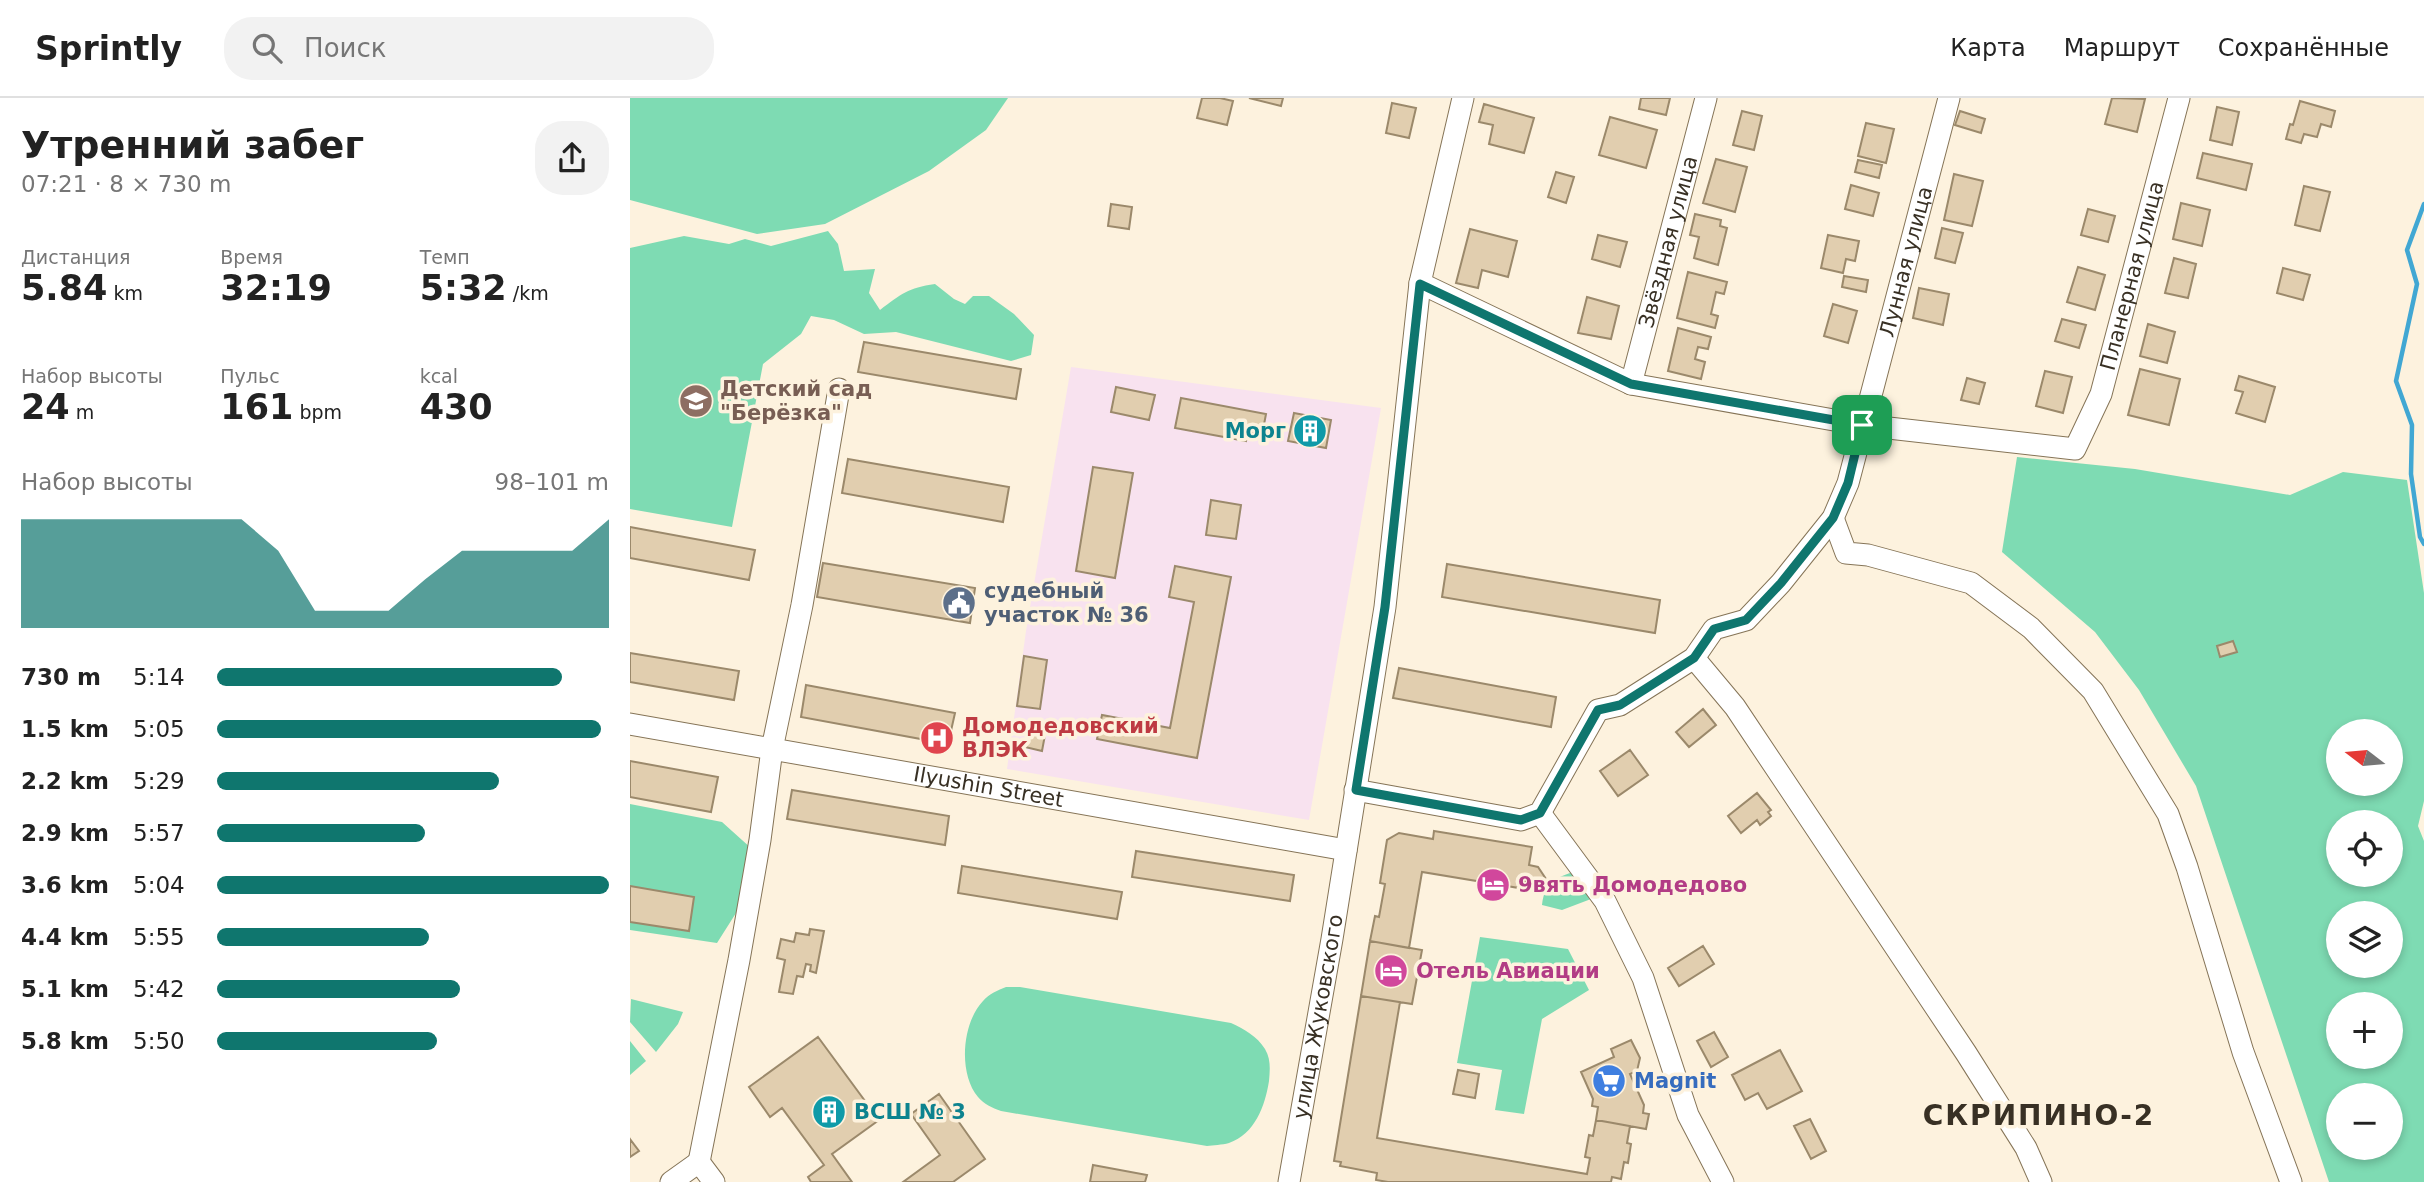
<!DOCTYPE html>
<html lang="ru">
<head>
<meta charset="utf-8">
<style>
  body { margin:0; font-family:"DejaVu Sans",sans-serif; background:#f2f2f2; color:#222; height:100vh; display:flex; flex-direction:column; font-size:26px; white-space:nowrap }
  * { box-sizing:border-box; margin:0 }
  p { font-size:23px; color:#767676 }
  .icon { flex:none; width:38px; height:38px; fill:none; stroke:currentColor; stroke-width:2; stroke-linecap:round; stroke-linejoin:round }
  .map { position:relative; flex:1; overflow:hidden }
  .sheet { display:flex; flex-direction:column; background:#fff; width:630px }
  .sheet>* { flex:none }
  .needle { width:46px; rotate:286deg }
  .fabs { position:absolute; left:1696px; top:621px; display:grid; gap:14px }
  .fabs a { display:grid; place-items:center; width:77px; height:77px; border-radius:50%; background:#fff; box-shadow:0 4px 10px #0003; font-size:35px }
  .pin { position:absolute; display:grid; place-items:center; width:60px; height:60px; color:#fff; margin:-30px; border-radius:14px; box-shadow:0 4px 10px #0006 }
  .round { display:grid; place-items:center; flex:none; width:74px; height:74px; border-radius:28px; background:#f2f2f2 }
  .overview { display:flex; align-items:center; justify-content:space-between; height:119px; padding:0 21px }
  h1 { font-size:38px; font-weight:700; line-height:52px }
  .stats { display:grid; grid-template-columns:repeat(3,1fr); gap:10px; height:119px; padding:7px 21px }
  .stats div { display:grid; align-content:center }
  .stats b { font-size:35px; font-weight:700 }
  .stats small { font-size:19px; font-weight:400 }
  .stats p { font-size:19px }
  .chart { height:196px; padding:14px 21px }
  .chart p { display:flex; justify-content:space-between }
  .chart svg { width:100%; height:126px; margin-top:7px; fill:#0f766e; opacity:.7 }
  ul { padding:0 21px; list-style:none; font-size:23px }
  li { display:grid; grid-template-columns:112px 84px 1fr; align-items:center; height:52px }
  li i { height:18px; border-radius:9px; background:#0f766e }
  header { display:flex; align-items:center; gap:42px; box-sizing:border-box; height:98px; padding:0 35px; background:#fff; border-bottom:2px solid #e0e0e0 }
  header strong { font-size:33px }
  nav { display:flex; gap:38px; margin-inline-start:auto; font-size:24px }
  .search { width:490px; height:63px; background:#f2f2f2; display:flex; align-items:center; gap:18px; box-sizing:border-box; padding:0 24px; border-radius:28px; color:#767676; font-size:26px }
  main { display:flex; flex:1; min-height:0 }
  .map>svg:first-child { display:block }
  .medical { fill:#f8e2ef }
  .green { fill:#7edbb3; fill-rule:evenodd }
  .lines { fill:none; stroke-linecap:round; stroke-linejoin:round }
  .stream { stroke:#41a7d3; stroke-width:4.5 }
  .building { fill:#e1ceaf; stroke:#9b896b; stroke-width:2 }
  .minor-casing { stroke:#857457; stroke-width:23 }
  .minor { stroke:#fff; stroke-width:21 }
  .route-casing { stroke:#fff; stroke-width:14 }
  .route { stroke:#0f766e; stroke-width:9 }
  .labels { text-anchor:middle; stroke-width:7; stroke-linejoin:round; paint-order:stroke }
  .street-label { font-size:21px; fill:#383024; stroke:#fdf2de }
  .education-label { font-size:21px; font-weight:bold; fill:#785e54; stroke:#fdf2de; text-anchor:start }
  .culture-label { font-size:21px; font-weight:bold; fill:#0d838f; stroke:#fdf2de; text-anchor:end }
  .service-label { font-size:21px; font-weight:bold; fill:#4e5e75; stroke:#fdf2de; text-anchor:start }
  .health-label { font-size:21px; font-weight:bold; fill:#be3a42; stroke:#fdf2de; text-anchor:start }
  .hotel-label { font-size:21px; font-weight:bold; fill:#b23c85; stroke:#fdf2de; text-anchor:start }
  .shop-label { font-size:21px; font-weight:bold; fill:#366cbe; stroke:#fdf2de; text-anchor:start }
  .district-label { font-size:28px; font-weight:bold; letter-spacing:2px; fill:#383024; stroke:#fdf2de }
</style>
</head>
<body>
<header>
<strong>Sprintly</strong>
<div class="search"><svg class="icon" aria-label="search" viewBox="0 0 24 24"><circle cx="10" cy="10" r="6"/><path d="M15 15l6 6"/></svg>Поиск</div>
<nav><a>Карта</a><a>Маршрут</a><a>Сохранённые</a></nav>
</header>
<main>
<section class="sheet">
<div class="overview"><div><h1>Утренний забег</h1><p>07:21 · 8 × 730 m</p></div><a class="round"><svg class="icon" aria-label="share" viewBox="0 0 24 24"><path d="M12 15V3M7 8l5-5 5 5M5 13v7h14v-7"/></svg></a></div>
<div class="stats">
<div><p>Дистанция</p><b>5.84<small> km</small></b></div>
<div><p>Время</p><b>32:19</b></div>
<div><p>Темп</p><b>5:32<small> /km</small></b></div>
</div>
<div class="stats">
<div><p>Набор высоты</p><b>24<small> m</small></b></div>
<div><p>Пульс</p><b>161<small> bpm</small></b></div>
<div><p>kcal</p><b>430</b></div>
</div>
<div class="chart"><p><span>Набор высоты</span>98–101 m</p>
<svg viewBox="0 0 160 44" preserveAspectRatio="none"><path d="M0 44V6L10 6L20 6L30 6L40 6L50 6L60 6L70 17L80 38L90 38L100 38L110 27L120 17L130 17L140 17L150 17L160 6V44z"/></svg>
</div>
<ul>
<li><b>730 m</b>5:14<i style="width:88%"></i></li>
<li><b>1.5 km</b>5:05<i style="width:98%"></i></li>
<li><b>2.2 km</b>5:29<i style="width:72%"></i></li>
<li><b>2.9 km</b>5:57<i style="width:53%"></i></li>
<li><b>3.6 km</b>5:04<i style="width:100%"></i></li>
<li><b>4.4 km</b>5:55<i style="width:54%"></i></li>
<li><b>5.1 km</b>5:42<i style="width:62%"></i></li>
<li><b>5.8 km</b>5:50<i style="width:56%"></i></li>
</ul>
</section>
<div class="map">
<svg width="1794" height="1084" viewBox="0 0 1794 1084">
  <rect width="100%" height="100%" fill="#fdf2de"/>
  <path class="medical" d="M441,269L751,310L679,722L377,671L396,533Z"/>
  <path class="green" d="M0,0H378L356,32L299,73L195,126L127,136L0,102Z
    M198,133L208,146L214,173L245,171L239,195L250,212C271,196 278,190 305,186L324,201L335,206L343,198H359L384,216L404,237L401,257L381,263L266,234L234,236L204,222L181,218L171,236L133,266L102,429L0,411V150L54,138L99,146L115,141L141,148Z
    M1387,359L1505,371L1660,397L1713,374L1777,382L1794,495V703L1788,728L1794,743V1084H1699L1566,688L1509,592L1465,534L1372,454ZM1708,634H1760V686H1708ZM1708,724H1760V777H1708ZM1708,816H1760V868H1708ZM1708,906H1760V959H1708ZM1708,998H1760V1050H1708Z
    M0,706L92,724L122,751L113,804L87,845L0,832Z
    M946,773L961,801L932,812L912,807C915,783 925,780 946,773Z
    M850,839L938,851L959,892L912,921L894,1016L865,1012L872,972L827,965Z
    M376,889H390L601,925C614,931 627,938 635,951C641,961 640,972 639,983C635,1008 625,1036 599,1045C592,1047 583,1047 577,1048L371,1013C362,1010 354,1006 348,999C328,975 332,925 353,903C359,896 368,892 376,889Z
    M1,901L53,914L48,926L26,954L0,924Z
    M0,943L16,963L0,977Z"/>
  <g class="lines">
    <path class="stream" d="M1794,106L1777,152L1787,186L1766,283L1782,327L1781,376L1790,439L1794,446"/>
  </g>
  <path class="building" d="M572,0H590L603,3L597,27L567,20Z
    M619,0H653L651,8Z
    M1011,0H1040L1036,17L1009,11Z
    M1482,0L1515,1L1507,34L1475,26Z
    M1670,3L1705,13L1701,29L1691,26L1687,39L1674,36L1671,45L1656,41L1660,26L1663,27Z
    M762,5L786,10L779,40L756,35Z
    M854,6L904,20L894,55L859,46L863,27L849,24Z
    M1587,9L1609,14L1602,47L1580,42Z
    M1112,13L1132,18L1124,52L1103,47Z
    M1330,13L1355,21L1351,35L1325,27Z
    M980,19L1027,32L1016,70L969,57Z
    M1236,25L1264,31L1256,65L1228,58Z
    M1573,55L1622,66L1616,92L1567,80Z
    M1086,61L1117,69L1105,114L1073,105Z
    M1228,62L1252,67L1249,80L1225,74Z
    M926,74L944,79L936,105L918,99Z
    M1324,76L1353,83L1342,128L1314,122Z
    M1221,87L1249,95L1243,118L1215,111Z
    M1674,88L1700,94L1690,133L1665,127Z
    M1551,105L1580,112L1572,148L1543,141Z
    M481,106L502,109L499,131L478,128Z
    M1458,111L1485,118L1478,144L1451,137Z
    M1065,116L1091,122L1090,128L1097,130L1088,167L1064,160L1069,139L1060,137Z
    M1312,130L1333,135L1325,165L1305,160Z
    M840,131L887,143L878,179L852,172L848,190L826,185Z
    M968,137L997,144L990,169L962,161Z
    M1198,137L1229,143L1225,163L1216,161L1213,175L1191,170Z
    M1544,160L1566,166L1558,200L1535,195Z
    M1448,169L1475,177L1465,212L1437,204Z
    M1653,170L1680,177L1673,202L1647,195Z
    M1058,174L1097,184L1094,196L1086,194L1081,216L1088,218L1085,230L1047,220Z
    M1214,178L1238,182L1236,194L1212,189Z
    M1289,190L1319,196L1313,227L1283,220Z
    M957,199L989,208L981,241L948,235Z
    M1203,206L1227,213L1218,245L1194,238Z
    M1432,221L1456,227L1449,250L1425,243Z
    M1518,226L1545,234L1537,265L1510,258Z
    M1048,230L1081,239L1078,251L1068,249L1065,261L1075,264L1071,281L1038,273Z
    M234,244L391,271L386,301L228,274Z
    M1510,271L1550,281L1539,327L1498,317Z
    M1415,273L1442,279L1433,315L1406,308Z
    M1609,278L1645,289L1635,324L1606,315L1613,294L1605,292Z
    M1337,280L1355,285L1349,306L1331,302Z
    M486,289L525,297L519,322L481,314Z
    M551,300L636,316L632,337L618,334L616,343L545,330Z
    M664,315L701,322L696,350L658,343Z
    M218,361L379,389L373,424L212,395Z
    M463,369L503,375L485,480L446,473Z
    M581,402L611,407L606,441L576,437Z
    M0,429L125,452L119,482L0,460Z
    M193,465L345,490L340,525L187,499Z
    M817,466L1030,502L1025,535L812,499Z
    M545,468L601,479L567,660L467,641L472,617L540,630L564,504L539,499Z
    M1603,543L1607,554L1590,559L1587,548Z
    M0,555L109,573L104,602L0,584Z
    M394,558L417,562L410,611L387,608Z
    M769,570L926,599L921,629L763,600Z
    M176,587L325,615L318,646L171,619Z
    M1073,611L1086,627L1059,649L1046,634Z
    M400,623L417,626L412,653L395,649Z
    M1000,652L1018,677L988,698L970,673Z
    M0,663L88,679L81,714L0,699Z
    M162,692L319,718L315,747L157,721Z
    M1127,695L1141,712L1138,714L1141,718L1130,727L1127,722L1111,735L1098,718Z
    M804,733L902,749L899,767L908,769L916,781L910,785L896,783L895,791L792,774L779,850L740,843L745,818L749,819L755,786L750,785L757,742L769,735L803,741Z
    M506,753L664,777L660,803L502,779Z
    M332,768L492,794L487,821L328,795Z
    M0,788L64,799L59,833L0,824Z
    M180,831L194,833L186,875L180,873L181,867L176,866L173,879L167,878L163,896L149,894L155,862L147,860L151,841L164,844L166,835L179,837Z
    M740,843L792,852L782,906L731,898Z
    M1073,848L1084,866L1049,888L1038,870Z
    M731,898L770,904L747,1040L957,1076L960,1060L955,1059L959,1037L963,1038L966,1022L1000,1028L997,1045L1001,1046L998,1065L994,1064L991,1081L982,1079L981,1084H758L746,1082L747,1075L710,1068L711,1064L704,1063Z
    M1084,934L1098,959L1081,969L1067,943Z
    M188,939L249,1022L202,1056L222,1084H181L178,1079L194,1067L152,1010L140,1019L119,989Z
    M1001,942L1010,960L1007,973L1000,976L1014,1007L1013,1015L1019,1016L1016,1031L966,1022L968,1009L962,1008L963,1001L951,974L984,959L981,951Z
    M1150,952L1172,993L1137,1011L1128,995L1115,1002L1102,977Z
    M828,972L849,976L845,1000L823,996Z
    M309,996L355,1061L323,1084H273L310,1057L281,1016Z
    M1180,1021L1196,1053L1181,1061L1164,1028Z
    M0,1041L9,1053L0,1059Z
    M463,1067L517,1077L515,1084H460Z"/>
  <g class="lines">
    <g class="minor-casing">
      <g id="minor">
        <path id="s1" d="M790,185L1001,286L1232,327L1445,351L1471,296L1549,0"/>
        <path id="s2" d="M1001,286L1076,0"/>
        <path d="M1203,420L1216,455L1238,457L1341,485L1401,530L1463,593L1538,716L1557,769L1613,954L1661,1084"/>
        <path d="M1064,560L1105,609L1336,955L1396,1050L1411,1084"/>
        <path id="s3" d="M0,626L716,752"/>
        <path id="s4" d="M725,692L891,722L910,715L968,612L990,607L1064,560L1084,531L1116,522L1151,485L1203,420L1218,385L1319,0"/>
        <path d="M910,715L975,803L1013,880L1058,1017L1093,1084"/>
        <path d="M69,1064L109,862L130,742L142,651L172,507L209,291"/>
        <path d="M69,1064L84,1084"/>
        <path d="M41,1084L69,1064"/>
        <path id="s5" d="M659,1084L702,841L755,509L790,185L833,0"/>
      </g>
    </g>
    <use href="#minor" class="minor"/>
  </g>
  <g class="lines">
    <g class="route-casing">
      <path id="route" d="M790,186L1001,286L1232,327L1218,385L1203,420L1151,485L1116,522L1084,531L1064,560L990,607L968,612L910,715L891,722L726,692L755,509Z"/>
    </g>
    <use href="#route" class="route"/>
  </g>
  <defs>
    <g id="school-disc" transform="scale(1.75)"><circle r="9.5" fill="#8d6e63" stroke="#fdf2de"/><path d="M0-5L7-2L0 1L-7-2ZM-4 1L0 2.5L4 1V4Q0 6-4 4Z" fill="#fff"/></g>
    <g id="building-disc" transform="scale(1.75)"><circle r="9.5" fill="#0f9aa8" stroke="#fdf2de"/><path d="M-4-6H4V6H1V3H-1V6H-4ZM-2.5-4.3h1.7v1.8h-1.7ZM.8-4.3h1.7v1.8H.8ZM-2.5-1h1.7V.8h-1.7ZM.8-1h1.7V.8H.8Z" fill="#fff"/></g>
    <g id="civic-disc" transform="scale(1.75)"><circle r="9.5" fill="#5c6f8a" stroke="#fdf2de"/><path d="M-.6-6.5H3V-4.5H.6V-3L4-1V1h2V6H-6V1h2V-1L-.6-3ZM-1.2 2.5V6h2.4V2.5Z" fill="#fff"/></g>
    <g id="hospital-disc" transform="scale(1.75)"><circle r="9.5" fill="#e0444e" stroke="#fdf2de"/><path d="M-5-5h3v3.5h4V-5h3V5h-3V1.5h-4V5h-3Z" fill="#fff"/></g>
    <g id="hotel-disc" transform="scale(1.75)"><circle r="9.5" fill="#d1479c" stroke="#fdf2de"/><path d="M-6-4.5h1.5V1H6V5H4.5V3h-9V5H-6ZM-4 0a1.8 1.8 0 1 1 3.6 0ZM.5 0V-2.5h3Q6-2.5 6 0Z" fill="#fff"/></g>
    <g id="supermarket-disc" transform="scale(1.75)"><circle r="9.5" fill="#3f7fe0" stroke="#fdf2de"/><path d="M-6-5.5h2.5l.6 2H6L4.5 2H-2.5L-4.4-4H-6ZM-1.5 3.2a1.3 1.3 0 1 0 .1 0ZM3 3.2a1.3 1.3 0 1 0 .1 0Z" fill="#fff"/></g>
  </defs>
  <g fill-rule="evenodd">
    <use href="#school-disc" x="66" y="303"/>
    <use href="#building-disc" x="680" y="333"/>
    <use href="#civic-disc" x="329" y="505"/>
    <use href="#hospital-disc" x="307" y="640"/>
    <use href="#hotel-disc" x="863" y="787"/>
    <use href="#hotel-disc" x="761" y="873"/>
    <use href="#supermarket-disc" x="979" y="983"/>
    <use href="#building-disc" x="199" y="1014"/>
  </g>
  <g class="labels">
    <g class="street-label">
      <text dy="7" stroke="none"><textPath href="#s2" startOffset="147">Звёздная улица</textPath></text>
      <text dy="7" stroke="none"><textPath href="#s4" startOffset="887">Лунная улица</textPath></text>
      <text dy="7" stroke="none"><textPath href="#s1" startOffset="866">Планерная улица</textPath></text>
      <text dy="7" stroke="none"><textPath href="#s3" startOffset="364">Ilyushin Street</textPath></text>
      <text dy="7" stroke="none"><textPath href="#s5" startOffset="168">улица Жуковского</textPath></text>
    </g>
    <g class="education-label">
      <text x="90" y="298">Детский сад<tspan x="90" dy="24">"Берёзка"</tspan></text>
    </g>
    <g class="culture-label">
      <text x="656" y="340">Морг</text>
      <text x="224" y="1021" text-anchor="start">ВСШ № 3</text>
    </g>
    <g class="service-label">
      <text x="354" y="500">судебный<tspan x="354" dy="24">участок № 36</tspan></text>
    </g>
    <g class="health-label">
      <text x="332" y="635">Домодедовский<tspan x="332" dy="24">ВЛЭК</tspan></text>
    </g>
    <g class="hotel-label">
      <text x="888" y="794">9вять Домодедово</text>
      <text x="786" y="880">Отель Авиации</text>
    </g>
    <g class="shop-label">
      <text x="1004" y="990">Magnit</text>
    </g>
    <g class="district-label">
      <text x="1409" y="1027">СКРИПИНО-2</text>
    </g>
  </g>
</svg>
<div class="fabs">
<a><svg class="needle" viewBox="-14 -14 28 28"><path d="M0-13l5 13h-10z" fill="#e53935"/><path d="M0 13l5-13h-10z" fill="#767676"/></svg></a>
<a><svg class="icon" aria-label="locate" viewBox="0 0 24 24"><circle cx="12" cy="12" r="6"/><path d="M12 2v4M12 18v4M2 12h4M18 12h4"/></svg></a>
<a><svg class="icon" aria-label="layers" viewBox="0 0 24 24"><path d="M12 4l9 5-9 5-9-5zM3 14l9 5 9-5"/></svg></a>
<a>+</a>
<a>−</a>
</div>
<div class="pin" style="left:1232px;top:327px;background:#1e9e55"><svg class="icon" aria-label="arrive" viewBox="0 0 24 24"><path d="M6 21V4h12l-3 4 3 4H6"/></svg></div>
</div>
</main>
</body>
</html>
